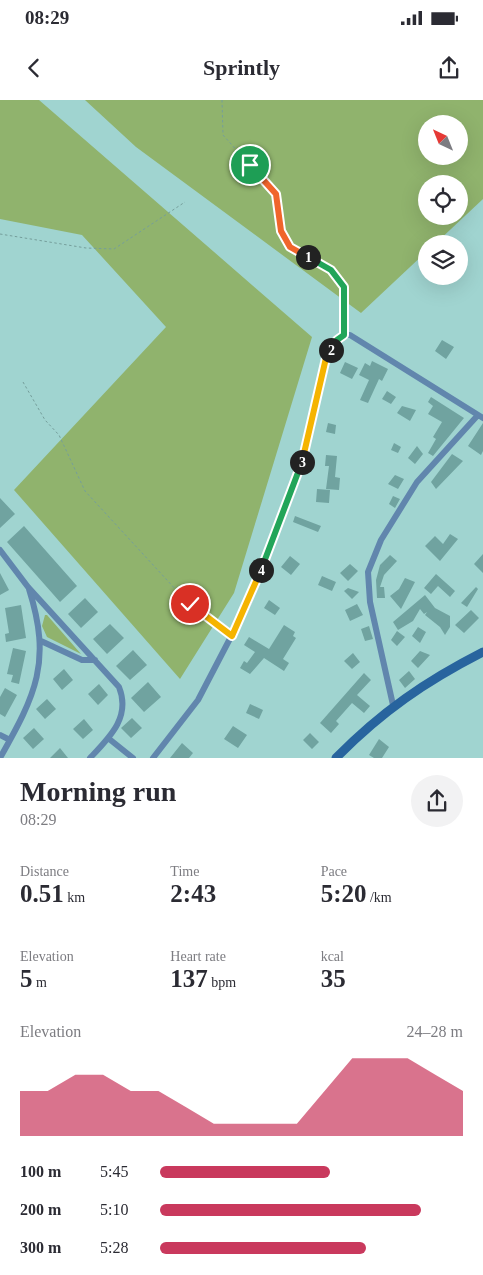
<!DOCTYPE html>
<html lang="en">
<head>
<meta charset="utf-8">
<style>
  body { margin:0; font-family:Georgia,serif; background:#f2f2f3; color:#2b2b33; height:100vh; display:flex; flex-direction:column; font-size:19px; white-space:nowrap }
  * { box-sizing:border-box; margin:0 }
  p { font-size:16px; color:#7c7c81 }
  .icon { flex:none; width:28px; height:28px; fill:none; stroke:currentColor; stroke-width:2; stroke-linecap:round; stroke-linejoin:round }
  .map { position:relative; height:658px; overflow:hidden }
  .details { display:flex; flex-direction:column; background:#fff; flex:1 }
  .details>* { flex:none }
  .needle { width:32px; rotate:317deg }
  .controls { position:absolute; left:418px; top:15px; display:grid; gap:10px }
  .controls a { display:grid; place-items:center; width:50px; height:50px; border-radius:50%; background:#fff; box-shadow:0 5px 20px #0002; font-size:25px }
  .pin { position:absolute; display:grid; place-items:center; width:42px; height:42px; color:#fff; margin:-21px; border:2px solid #fff; border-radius:50%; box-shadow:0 1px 5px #0007 }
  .km { position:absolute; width:25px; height:25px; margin:-12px; border-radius:50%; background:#222; color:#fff; font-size:14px; line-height:25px; text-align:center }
  .round { display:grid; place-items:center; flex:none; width:52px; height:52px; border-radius:26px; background:#f2f2f3 }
  .summary { display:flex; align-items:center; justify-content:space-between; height:85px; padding:0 20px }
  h1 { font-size:28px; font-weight:600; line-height:38px }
  .figures { display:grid; grid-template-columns:repeat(3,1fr); gap:8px; height:85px; padding:5px 20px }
  .figures div { display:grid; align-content:center }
  .figures b { font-size:25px; font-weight:600 }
  .figures small { font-size:14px; font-weight:400 }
  .figures p { font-size:14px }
  .chart { height:140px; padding:10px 20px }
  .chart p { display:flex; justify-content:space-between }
  .chart svg { width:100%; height:90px; margin-top:5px; fill:#c9395d; opacity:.7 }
  ul { padding:0 20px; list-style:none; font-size:16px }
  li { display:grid; grid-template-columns:80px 60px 1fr; align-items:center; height:38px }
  li i { height:12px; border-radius:6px; background:#c9395d }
  .status { display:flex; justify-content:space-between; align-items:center; height:35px; padding:0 25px; background:#fff; direction:ltr }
  .status svg { height:14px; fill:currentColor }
  header { display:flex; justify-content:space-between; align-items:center; height:65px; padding:0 20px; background:#fff; font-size:22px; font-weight:600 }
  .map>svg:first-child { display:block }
  .green { fill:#90b36d; fill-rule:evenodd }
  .building { fill:#70a3a0 }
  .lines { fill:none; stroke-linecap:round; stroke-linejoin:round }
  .path { stroke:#759e9b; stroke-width:1; stroke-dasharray:2.5 2.5; stroke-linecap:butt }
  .street { stroke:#6186ad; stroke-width:6 }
  .secondary { stroke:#28649e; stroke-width:9 }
  .split-1-casing { stroke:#fff; stroke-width:10 }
  .split-2-casing { stroke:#fff; stroke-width:10 }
  .split-3-casing { stroke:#fff; stroke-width:10 }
  .split-4-casing { stroke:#fff; stroke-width:10 }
  .split-5-casing { stroke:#fff; stroke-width:10 }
  .split-1 { stroke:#f0652b; stroke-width:6 }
  .split-2 { stroke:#22a559; stroke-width:6 }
  .split-3 { stroke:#f5b400; stroke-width:6 }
  .split-4 { stroke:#22a559; stroke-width:6 }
  .split-5 { stroke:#f5b400; stroke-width:6 }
</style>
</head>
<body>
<div class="status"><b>08:29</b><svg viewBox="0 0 49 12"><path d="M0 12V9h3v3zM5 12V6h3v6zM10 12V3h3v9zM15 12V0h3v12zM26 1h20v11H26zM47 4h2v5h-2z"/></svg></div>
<header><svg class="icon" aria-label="back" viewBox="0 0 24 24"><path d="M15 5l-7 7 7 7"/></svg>Sprintly<svg class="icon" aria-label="share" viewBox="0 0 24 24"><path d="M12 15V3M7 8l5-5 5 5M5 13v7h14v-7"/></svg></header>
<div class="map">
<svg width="483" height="658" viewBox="0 0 483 658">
  <rect width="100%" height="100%" fill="#a0d4d0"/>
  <path class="green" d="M0,0H39L312,237L234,493L180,579L14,390L166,227L82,135L0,119Z
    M85,0H483V99L435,144H426V152L361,213L136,47ZM426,24H459V56H426ZM426,84H459V116H426Z
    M45,515H47L81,554L47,537L42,526Z"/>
  <path class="building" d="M442,240L454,247L446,259L435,251Z
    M372,261L388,269L382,281L379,279L368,303L360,300L369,280L359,275L365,263L370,266Z
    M345,262L358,268L352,279L340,273Z
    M387,291L396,297L391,304L382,299Z
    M431,297L464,318L433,356L428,353L436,339L433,337L442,322L428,314L433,306L428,302Z
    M402,306L416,310L410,321L397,313Z
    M328,323L336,325L335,334L326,332Z
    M483,323V351L481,355L468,346Z
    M394,343L401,347L398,353L391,350Z
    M417,346L423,354L415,364L408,358Z
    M452,354L463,361L436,389L431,382Z
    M326,355L337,356L335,377L340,378L339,390L326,389L329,366H325Z
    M395,375L404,379L398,389L388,384Z
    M317,389L330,390L329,403L316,402Z
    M393,396L400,399L395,408L389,404Z
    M0,398L15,414L0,428Z
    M295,416L321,426L318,432L293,422Z
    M24,426L77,486L60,502L7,442Z
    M450,434L458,439L440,461L425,446L435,436L443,444Z
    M483,454V473L474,464Z
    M390,455L397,461L384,475L380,487H384L385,498H377L376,480L380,465Z
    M290,456L300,464L291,475L281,467Z
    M350,464L358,471L348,481L340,473Z
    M0,473L9,490L0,495Z
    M436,474L455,491L450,497L438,486L431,494L424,488Z
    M322,476L336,482L332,491L318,485Z
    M405,478L415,482L401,509L390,496L399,489Z
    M476,487L478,489L467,507L461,503Z
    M348,488L359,492L352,499L344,491Z
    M425,495L435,508L450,516V527L445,535L440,527L425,515L427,512L424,514L420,509L413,521L398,530L393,522Z
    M85,498L98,512L81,528L68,514Z
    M269,500L280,508L275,515L264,508Z
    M357,504L363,515L350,521L345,510Z
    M21,505L26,538L6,542L5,534L9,533L5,508Z
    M471,510L479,518L464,533L455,525Z
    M110,524L124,538L107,554L93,539Z
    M284,525L295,532L293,536L296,538L283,559L289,563L284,571L264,558L250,574L240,568L244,561L247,563L255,552L244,545L249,537L269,549Z
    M369,526L373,539L365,541L361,529Z
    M418,527L426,532L420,543L412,536Z
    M397,531L405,537L397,546L391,540Z
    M13,548L26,551L19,584L11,582L13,575L7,574Z
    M133,550L147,565L130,580L116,566Z
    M420,551L430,555L418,568L411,561Z
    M353,553L360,562L352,569L344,561Z
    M64,569L73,580L62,590L53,579Z
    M409,571L415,579L405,588L399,580Z
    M364,573L371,580L357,595L370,606L364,613L352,603L336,621L339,624L331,633L320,623Z
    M148,582L161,597L144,612L131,598Z
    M99,584L108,595L98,605L88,594Z
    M5,588L17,595L5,617L0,614V597Z
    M47,599L56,609L45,619L36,609Z
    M250,604L263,610L259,619L246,613Z
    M132,618L142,628L131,638L121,628Z
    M84,619L93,630L83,639L73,629Z
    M233,626L247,635L238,648L224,639Z
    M34,628L44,639L33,649L23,638Z
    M310,633L319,642L312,649L303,640Z
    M379,639L389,647L382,658H374L369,655Z
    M182,643L193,653L189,658H170Z
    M60,648L68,658H50Z"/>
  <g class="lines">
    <path class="path" d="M222,0L223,35L276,94L281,131L290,147L331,170L344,187V227
      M0,134L86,148L114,149L185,102
      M23,282L45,320L59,335L85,391L189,504L226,531"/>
    <path class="street" d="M0,450L28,487L119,587C131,617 110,637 90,658
      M41,541L82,560H95
      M393,605L370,502L368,472L381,440L417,382L478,315
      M0,635L10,640
      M108,638L133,658
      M0,658C36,594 52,562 29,489
      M153,658L198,600L248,504L300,372L326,258L337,240L344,235H350L483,318"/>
    <path class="secondary" d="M336,658C381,612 426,581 483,552"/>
  </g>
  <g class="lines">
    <g class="split-1-casing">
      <path id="split-1" d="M250,65L276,94L281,131L290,147L308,157"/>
    </g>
    <g class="split-2-casing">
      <path id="split-2" d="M308,157L331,170L344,187V235L337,240L331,250"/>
    </g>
    <g class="split-3-casing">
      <path id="split-3" d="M302,362L326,258L331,250"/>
    </g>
    <g class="split-4-casing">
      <path id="split-4" d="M261,470L302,362"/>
    </g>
    <g class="split-5-casing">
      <path id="split-5" d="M190,504L232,536L261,470"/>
    </g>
    <use href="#split-1" class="split-1"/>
    <use href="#split-2" class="split-2"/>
    <use href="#split-3" class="split-3"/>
    <use href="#split-4" class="split-4"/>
    <use href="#split-5" class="split-5"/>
  </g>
</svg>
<div class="controls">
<a><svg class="needle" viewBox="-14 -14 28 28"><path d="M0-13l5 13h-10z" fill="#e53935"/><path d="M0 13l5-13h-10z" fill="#7c7c81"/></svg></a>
<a><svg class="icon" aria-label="locate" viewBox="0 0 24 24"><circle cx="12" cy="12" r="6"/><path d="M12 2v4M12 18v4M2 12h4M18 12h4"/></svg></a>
<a><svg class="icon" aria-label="layers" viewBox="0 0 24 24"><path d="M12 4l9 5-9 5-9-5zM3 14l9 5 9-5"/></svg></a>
</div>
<div class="pin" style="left:250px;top:65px;background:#1e9e55"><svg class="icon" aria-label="arrive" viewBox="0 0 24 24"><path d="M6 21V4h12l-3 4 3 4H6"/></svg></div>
<div class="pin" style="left:190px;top:504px;background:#d93025"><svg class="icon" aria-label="check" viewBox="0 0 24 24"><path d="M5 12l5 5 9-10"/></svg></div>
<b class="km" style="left:308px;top:157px">1</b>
<b class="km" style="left:331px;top:250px">2</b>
<b class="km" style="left:302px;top:362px">3</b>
<b class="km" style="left:261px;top:470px">4</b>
</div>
<section class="details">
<div class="summary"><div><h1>Morning run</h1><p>08:29</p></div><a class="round"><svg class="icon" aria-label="share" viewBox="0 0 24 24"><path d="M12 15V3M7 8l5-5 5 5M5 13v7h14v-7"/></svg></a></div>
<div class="figures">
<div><p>Distance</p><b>0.51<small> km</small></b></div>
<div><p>Time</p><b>2:43</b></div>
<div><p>Pace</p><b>5:20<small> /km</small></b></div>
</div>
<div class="figures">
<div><p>Elevation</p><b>5<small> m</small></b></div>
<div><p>Heart rate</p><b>137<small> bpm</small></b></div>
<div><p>kcal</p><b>35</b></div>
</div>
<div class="chart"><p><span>Elevation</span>24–28 m</p>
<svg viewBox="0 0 160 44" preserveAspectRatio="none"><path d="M0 44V22L10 22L20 14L30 14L40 22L50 22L60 30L70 38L80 38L90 38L100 38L110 22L120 6L130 6L140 6L150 14L160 22V44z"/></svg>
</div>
<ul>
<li><b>100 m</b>5:45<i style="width:56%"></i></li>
<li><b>200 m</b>5:10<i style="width:86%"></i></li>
<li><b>300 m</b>5:28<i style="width:68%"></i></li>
</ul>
</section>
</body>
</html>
